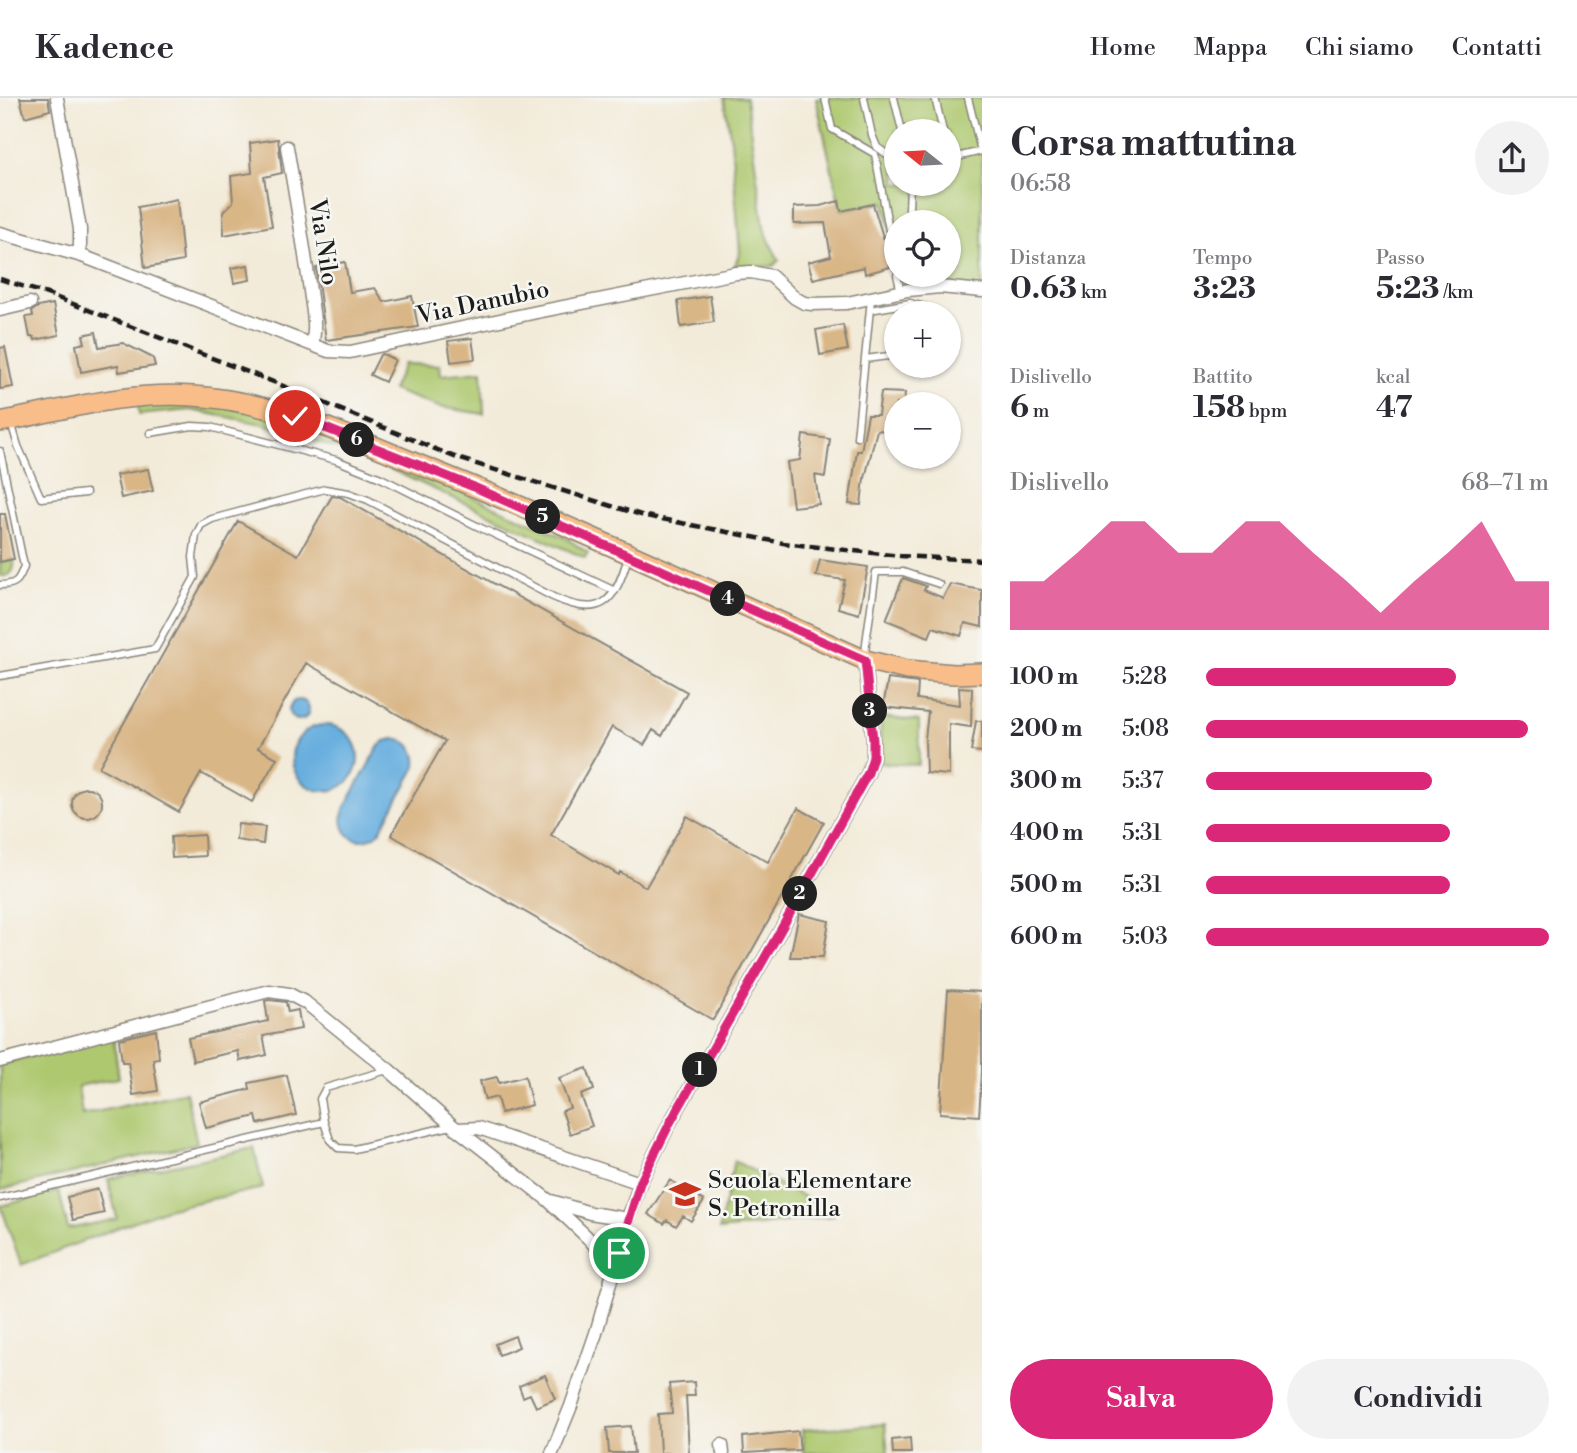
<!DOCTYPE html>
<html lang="it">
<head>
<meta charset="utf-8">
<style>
  body { margin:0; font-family:"Libre Bodoni",serif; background:#f2f2f3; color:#2b2b33; height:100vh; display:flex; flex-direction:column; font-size:26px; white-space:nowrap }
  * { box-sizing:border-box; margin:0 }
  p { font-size:23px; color:#7c7c81 }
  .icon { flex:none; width:38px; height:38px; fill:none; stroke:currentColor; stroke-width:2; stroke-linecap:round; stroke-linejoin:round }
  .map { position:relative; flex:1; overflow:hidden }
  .sheet { display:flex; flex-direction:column; background:#fff; width:595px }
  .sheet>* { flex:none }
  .needle { width:46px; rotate:288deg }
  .fabs { position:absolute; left:884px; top:21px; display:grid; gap:14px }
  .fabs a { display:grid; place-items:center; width:77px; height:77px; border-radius:50%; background:#fff; box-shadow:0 2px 5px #0004; font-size:35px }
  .pin { position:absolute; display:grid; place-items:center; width:60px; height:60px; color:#fff; margin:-30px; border:4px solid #fff; border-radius:50%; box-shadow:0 2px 7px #0007 }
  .km { position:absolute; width:35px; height:35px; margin:-18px; border-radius:50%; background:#222; color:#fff; font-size:19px; line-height:35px; text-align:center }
  .round { display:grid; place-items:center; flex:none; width:74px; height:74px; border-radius:37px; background:#f2f2f3 }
  .headline { display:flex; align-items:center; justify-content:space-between; height:119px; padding:0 28px }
  h1 { font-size:38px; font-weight:800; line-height:52px }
  .figures { display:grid; grid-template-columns:repeat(3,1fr); gap:10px; height:119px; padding:7px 28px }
  .figures div { display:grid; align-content:center }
  .figures b { font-size:30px; font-weight:800 }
  .figures small { font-size:19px; font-weight:400 }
  .figures p { font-size:19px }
  .chart { height:196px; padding:14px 28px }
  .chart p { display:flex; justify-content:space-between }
  .chart svg { width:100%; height:126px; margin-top:7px; fill:#db2777; opacity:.7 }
  .cta { display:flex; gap:14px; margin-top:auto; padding:14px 28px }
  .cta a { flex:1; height:80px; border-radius:42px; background:#db2777; color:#fff; font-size:28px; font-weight:800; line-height:80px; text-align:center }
  .cta a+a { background:#f2f2f3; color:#2b2b33 }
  ul { padding:0 28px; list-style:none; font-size:23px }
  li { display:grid; grid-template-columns:112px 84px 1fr; align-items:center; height:52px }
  li i { height:18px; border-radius:9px; background:#db2777 }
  header { display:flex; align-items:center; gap:42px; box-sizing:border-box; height:98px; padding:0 35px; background:#fff; border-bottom:2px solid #e1e1e2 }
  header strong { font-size:33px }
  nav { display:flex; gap:38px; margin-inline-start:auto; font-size:24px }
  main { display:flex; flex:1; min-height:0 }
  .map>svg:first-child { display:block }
  .green { fill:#adc86e; stroke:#647245; stroke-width:2; fill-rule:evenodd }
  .water { fill:#68afdf; stroke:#42667e; stroke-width:2 }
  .building { fill:#d9b686 }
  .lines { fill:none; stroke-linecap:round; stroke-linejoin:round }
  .lane-casing { stroke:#88847a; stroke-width:9 }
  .street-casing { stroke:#88847a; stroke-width:15 }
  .primary-casing { stroke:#88847a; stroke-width:22 }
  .lane { stroke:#fff; stroke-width:6 }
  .street { stroke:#fff; stroke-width:12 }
  .primary { stroke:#f8bd89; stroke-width:19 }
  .rail { stroke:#1c1c1c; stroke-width:4.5; stroke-dasharray:10 5; stroke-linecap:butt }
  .route-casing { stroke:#fff; stroke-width:14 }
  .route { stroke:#db2777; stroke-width:9 }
  .labels { text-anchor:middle; stroke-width:5; stroke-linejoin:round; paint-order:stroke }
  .street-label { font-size:24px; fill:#1c1c1c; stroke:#f6f6f2 }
  .poi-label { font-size:24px; fill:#1c1c1c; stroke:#f6f6f2; text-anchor:start }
</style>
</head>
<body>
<header>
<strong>Kadence</strong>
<nav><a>Home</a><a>Mappa</a><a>Chi siamo</a><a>Contatti</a></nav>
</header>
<main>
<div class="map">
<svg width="982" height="1355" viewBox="0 0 982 1355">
  <rect width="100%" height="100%" fill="#f6f6f2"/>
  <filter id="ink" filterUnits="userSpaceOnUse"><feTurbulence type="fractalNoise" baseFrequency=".0143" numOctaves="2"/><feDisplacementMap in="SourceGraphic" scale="14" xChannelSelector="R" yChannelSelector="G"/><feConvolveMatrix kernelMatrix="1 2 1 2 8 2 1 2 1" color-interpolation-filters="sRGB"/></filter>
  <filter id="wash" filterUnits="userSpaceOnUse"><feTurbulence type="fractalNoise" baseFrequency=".00686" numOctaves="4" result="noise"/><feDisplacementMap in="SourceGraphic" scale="28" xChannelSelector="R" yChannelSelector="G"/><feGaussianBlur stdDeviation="1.57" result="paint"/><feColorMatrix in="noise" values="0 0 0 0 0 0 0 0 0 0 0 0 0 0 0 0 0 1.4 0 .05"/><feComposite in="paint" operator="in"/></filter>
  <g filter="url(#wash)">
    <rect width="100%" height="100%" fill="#f3ebd9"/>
    <path class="green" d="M724,0H746L764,129L772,149L779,162L773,168L734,170L740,154L731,42Z
      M816,0H982V194L904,190L901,177H948V124H896V156L884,104L841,113ZM896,33H948V86H896Z
      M404,266L440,267L441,277L482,273L484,316L439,309L392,292Z
      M138,305L244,309L366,352L566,440L588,455L585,460L392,372L342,352L263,326L190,312L139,317Z
      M14,461C15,472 12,479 0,478V464Z
      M881,619L919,623V667L880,665Z
      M113,937L119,980L78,988L82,1017L186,994L197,1045L0,1092V966Z
      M254,1050L263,1090L166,1111L21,1167L1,1108L59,1093L68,1131L117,1121L108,1081Z
      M734,1063L832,1113L833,1118L719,1132Z
      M885,1326L888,1355H804L802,1332Z"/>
    <path class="water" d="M289 612a10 10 0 1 1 20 0a10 10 0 1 1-20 0Z
      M292 660a33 33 0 1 1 66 0a33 33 0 1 1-66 0Z
      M393,641C410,642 418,653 416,669L379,735C358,752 336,736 344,711L379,648L385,643Z"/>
    <g id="blocks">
      <path class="building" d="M20,0H48L50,12L25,19Z
        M278,41L282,75L264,79L272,128L224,137L223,114L233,104L231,78L252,75L250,45Z
        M177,101L183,163L145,170L138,109Z
        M839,103L841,113L873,106L883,139L884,138L890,169L865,176L864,169L813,181L808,164L831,158L825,125L794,126V109L820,108Z
        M345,164L350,194L375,190L384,204L412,198L418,229L326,242L316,170Z
        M248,167L250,182L234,185L231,170Z
        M710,198L714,224L681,229L678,203Z
        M53,206L59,237L35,242L34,239H30L26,219L33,218L32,213L38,209Z
        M843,227L848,252L820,257L816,232Z
        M96,234L99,249L123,245L153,260L155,268L119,274L118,267L81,274L76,247L85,245L83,237Z
        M472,240L475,261L451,264L448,243Z
        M5,249L13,289L0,291V250Z
        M383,256L395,262L385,284L370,277L380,257Z
        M881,294L905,295L904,306H896V319L889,318L888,333L877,332L865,380H864L861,407L849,406L857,353H861L868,317H878Z
        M803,337L830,341L825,379L815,377L819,406L793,409L787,364L800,362Z
        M148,371L153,393L121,400L116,377Z
        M332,398L340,399L687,594L662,638L653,632L644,647L612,629L551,737L619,777L620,774L646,789L687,718L768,764L798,710L824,724L713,922L391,737L445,643L306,565L258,650L277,660L252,704L201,675L179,714L99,669L238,423L298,457Z
        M0,416H5L14,461L0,464Z
        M820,462L868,469L859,516L838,510L845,482L816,478Z
        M903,480L926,488L924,492L943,500L950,486L982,492V529L965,525L961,538L933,529L929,539L886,522Z
        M888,581L918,585L917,601L960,607L959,589L972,590L971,629L949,626V677L926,675L925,641L928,614L883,609Z
        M976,623H982V654L971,653Z
        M72 705a15 15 0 1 1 30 0a15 15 0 1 1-30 0Z
        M238,726L265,729L263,746L236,742Z
        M204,737L205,758L172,760L171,739Z
        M799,816L829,823L823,859H790Z
        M948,892L982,894V973L979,1018L940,1015Z
        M269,902L286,904L288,914L298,912L301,931L263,938L267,957L240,963L238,953L193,963L188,940L268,923L265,903Z
        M156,932L159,960L153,961L158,993L133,997L128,964H122L119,941Z
        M587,970L594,992L581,997L592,1028L570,1036L562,1013L570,1010L559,980Z
        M287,977L296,1017L258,1026L256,1018L206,1030L199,1004L250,991L249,985Z
        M525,978L532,1007L501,1015L497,999L485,1002L480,983L497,979L499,985Z
        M670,1082L704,1103L691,1123L683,1118L676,1128L667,1122L664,1126L648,1116Z
        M98,1091L104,1115L73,1122L67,1099Z
        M515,1238L519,1249L499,1257L495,1246Z
        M545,1277L555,1301L536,1309L530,1296L523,1299L519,1288Z
        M694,1284L695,1298H686L689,1355H660L658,1316L672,1315L669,1286Z
        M631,1328L634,1355H609L607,1330Z
        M798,1333L800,1352L744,1355L743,1339Z
        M910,1340L911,1355H893L892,1342Z"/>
    </g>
  </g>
  <g filter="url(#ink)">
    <use href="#blocks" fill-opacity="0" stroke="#88847a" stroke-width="2"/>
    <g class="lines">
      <g class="lane-casing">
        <path id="lane" d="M825,0L832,31L875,56L896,170
          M864,0L872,37L877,49L896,63
          M894,0L902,33
          M935,0L943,33
          M968,0L981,53
          M948,61L982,53
          M909,111L910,86
          M897,177L901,194
          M870,212L910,205L929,210V215
          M865,261L896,257
          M11,324L18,348L41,400L86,395
          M150,335L192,328L210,329L336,362L381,380L481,430L615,493
          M857,339L871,201
          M0,353L24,468C19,483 16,487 0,487
          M865,560L866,545L876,474H903L939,486
          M0,578L155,551L195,479L193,459L196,437L201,427L212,421L325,391L349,395L368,402L553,499C601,521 615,505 628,459
          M387,972L326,990L320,1001L324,1024L330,1042L338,1050L354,1051L451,1028
          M0,1100L324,1024"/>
      </g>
      <g class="street-casing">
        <path id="street" d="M57,0L80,131V148L78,156
          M287,49C295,97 304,145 310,193C312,209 317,230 312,246
          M0,135L82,158L328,253L350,254L537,214L736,175L751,174L771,178L795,200L804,205L812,206L847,205L908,192L940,189L982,193
          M0,212L30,205
          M0,963L269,893L289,896L306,905L389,972L453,1028L548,1102L587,1139L615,1169
          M458,1031L479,1030L640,1085
          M551,1103L590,1115L628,1121
          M722,1347L723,1355
          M552,1355L571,1308L596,1235L628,1121L640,1085L671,1023L779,835L868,675L873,659V642L865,562"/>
      </g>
      <g class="primary-casing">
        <path id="primary" d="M0,324C64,312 127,293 193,298C275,303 350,339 425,369C573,428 719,497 865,562L907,572L954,576L982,575"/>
      </g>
      <use href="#lane" class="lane"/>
      <use href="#street" class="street"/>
      <use href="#primary" class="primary"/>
      <path class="rail" d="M0,181L50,197L276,285L457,360L641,417L783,445L900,458L982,462"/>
    </g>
  </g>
  <g class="lines" filter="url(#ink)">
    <g class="route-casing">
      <path id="route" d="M295,318L474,389L865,562L873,642V659L868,675L779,835L671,1023L640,1085L619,1155"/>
    </g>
    <use href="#route" class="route"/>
  </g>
  <defs>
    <g id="school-bare" transform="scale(2.415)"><path d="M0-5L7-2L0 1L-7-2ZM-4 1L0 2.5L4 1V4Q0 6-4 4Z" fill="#c8321e" stroke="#f6f6f2" stroke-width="2.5" paint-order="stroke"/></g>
  </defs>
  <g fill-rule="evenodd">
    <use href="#school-bare" x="685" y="1096"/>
  </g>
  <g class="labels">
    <g class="street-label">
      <text transform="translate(324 144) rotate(81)" y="8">Via Nilo</text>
      <text transform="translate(483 204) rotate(-12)" y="8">Via Danubio</text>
    </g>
    <g class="poi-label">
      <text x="708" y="1090">Scuola Elementare<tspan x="708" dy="28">S. Petronilla</tspan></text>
    </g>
  </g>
</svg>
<div class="fabs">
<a><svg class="needle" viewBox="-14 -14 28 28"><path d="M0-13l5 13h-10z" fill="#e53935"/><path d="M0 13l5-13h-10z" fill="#7c7c81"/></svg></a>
<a><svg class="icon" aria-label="locate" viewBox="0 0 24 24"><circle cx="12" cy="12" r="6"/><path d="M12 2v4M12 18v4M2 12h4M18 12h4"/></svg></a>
<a>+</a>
<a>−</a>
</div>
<div class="pin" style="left:619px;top:1155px;background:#1e9e55"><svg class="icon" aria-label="arrive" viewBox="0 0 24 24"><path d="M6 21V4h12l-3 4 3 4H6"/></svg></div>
<div class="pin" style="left:295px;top:318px;background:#d93025"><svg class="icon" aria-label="check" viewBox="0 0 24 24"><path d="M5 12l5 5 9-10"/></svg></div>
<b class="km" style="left:700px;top:972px">1</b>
<b class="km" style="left:800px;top:796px">2</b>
<b class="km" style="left:870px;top:613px">3</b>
<b class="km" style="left:728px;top:501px">4</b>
<b class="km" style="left:543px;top:419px">5</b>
<b class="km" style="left:357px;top:342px">6</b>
</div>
<section class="sheet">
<div class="headline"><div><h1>Corsa mattutina</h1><p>06:58</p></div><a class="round"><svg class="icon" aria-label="share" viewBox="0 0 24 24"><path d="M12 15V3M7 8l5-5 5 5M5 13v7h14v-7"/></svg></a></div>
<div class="figures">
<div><p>Distanza</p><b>0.63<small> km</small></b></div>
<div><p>Tempo</p><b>3:23</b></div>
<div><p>Passo</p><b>5:23<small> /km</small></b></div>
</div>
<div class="figures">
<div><p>Dislivello</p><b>6<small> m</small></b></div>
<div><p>Battito</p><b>158<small> bpm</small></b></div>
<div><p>kcal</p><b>47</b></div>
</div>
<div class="chart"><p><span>Dislivello</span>68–71 m</p>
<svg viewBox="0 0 160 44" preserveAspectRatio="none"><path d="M0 44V27L10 27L20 17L30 6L40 6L50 17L60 17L70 6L80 6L90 17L100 27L110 38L120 27L130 17L140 6L150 27L160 27V44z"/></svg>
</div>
<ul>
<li><b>100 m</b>5:28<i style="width:73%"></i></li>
<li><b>200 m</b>5:08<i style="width:94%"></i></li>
<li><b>300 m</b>5:37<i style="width:66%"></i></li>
<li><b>400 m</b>5:31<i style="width:71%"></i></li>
<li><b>500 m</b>5:31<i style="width:71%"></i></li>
<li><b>600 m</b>5:03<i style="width:100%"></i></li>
</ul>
<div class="cta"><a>Salva</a><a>Condividi</a></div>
</section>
</main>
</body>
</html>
